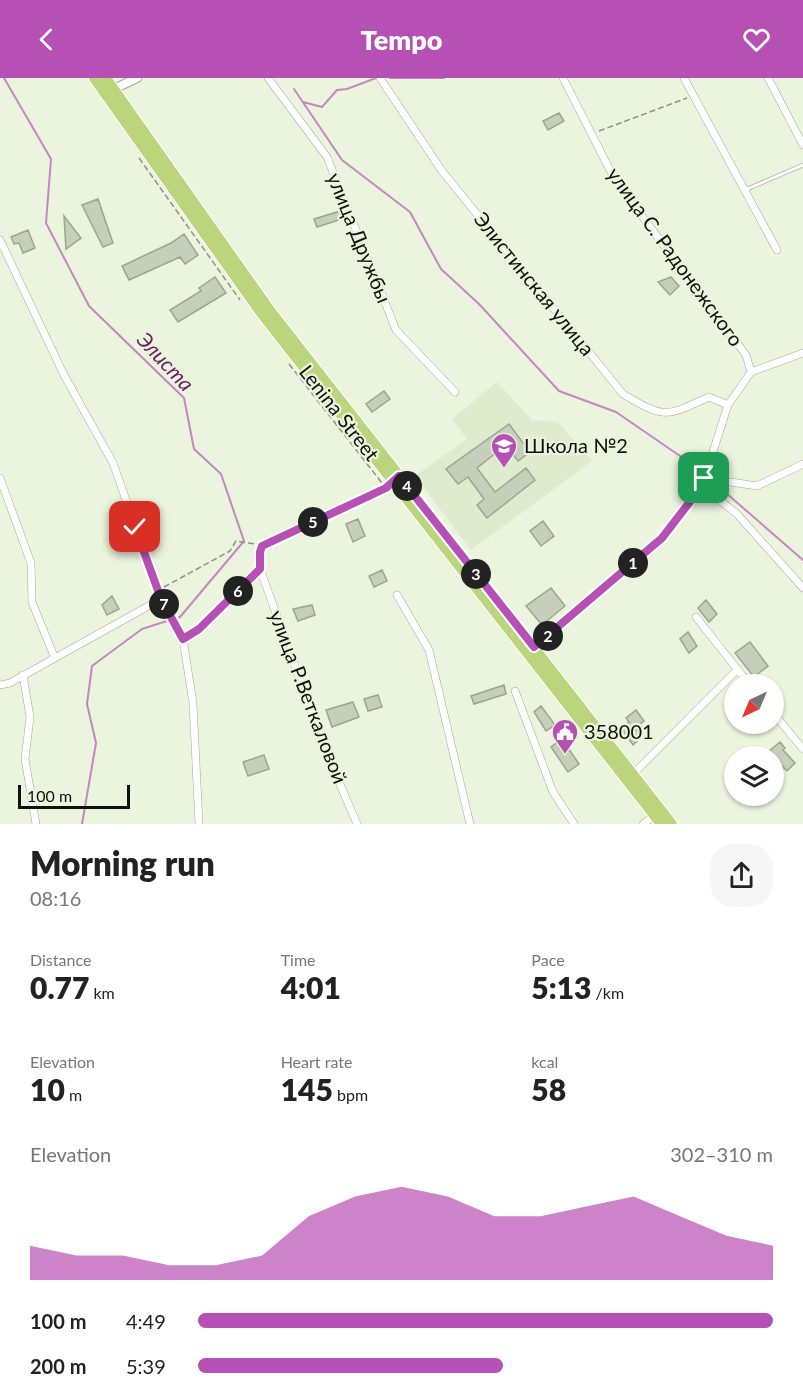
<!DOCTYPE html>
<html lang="en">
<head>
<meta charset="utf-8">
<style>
  body { margin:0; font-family:Lato,sans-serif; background:#f6f6f6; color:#222; height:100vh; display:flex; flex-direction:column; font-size:22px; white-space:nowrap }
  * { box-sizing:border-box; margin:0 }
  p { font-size:20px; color:#767676 }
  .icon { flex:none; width:33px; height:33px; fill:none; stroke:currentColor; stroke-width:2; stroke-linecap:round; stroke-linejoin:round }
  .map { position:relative; height:746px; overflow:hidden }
  .sheet { display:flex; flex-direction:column; background:#fff; flex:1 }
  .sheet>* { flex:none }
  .needle { width:39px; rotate:224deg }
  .fabs { position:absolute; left:724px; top:596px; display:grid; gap:12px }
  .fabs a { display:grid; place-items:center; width:60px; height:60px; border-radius:50%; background:#fff; box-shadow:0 2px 4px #0004; font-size:30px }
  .scale { position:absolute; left:18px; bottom:15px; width:112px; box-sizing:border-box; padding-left:6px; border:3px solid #0f120b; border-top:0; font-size:16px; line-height:21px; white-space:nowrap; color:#0f120b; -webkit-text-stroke:4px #ebf4dd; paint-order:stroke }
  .pin { position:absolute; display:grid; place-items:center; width:51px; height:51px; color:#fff; margin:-26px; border-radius:12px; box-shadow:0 3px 9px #0006 }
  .km { position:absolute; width:30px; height:30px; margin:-15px; border-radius:50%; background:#222; color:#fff; font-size:16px; line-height:30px; text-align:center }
  .round { display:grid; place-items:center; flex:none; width:63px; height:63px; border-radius:24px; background:#f6f6f6 }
  .headline { display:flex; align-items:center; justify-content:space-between; height:102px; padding:0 30px }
  h1 { font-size:33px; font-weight:800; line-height:45px }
  .metrics { display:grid; grid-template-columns:repeat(3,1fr); gap:9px; height:102px; padding:6px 30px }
  .metrics div { display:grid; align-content:center }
  .metrics b { font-size:30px; font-weight:800 }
  .metrics small { font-size:16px; font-weight:400 }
  .metrics p { font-size:16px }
  .chart { height:168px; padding:12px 30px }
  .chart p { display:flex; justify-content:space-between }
  .chart svg { width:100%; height:108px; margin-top:6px; fill:#b750b5; opacity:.7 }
  ul { padding:0 30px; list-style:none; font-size:20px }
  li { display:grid; grid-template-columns:96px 72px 1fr; align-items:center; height:45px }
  li i { height:15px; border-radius:8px; background:#b750b5 }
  header { display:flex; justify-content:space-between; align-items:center; height:78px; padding:0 30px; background:#b750b5; color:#fff; font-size:27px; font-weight:800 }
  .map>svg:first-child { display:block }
  .built { fill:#dfebcd }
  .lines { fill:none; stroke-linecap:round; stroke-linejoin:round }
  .stream { stroke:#c487c2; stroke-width:2 }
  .building { fill:#c6cfb9; stroke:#9ca58f; stroke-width:1.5 }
  .service-casing { stroke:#a3ac96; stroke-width:4.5 }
  .minor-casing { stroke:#a3ac96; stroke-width:8 }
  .tertiary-casing { stroke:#a3ac96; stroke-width:10 }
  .primary-casing { stroke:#fff; stroke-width:12 }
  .path { stroke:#8c9282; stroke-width:1.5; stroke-dasharray:6 3; stroke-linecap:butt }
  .service { stroke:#fff; stroke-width:3 }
  .minor { stroke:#fff; stroke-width:7 }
  .tertiary { stroke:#fff; stroke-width:8 }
  .primary { stroke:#bbd57c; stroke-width:10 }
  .route-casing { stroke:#fff; stroke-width:12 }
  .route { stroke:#b750b5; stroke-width:8 }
  .labels { text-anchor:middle; stroke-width:4.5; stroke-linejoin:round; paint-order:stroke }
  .street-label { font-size:20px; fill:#0f120b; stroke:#ebf4dd }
  .poi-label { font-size:20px; fill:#0f120b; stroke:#ebf4dd; text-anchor:start }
  .water-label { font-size:21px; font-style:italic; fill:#681e67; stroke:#ebf4dd }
</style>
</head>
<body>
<header><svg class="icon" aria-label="back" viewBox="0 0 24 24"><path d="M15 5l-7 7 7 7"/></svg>Tempo<svg class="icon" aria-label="heart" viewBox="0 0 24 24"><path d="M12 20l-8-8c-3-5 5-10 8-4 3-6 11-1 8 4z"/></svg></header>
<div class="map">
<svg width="803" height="746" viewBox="0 0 803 746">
  <rect width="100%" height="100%" fill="#ebf4dd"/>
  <path class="built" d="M497,304L532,342L558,344L592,383L471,472L415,398L467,361L452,341Z"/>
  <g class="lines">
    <path class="stream" d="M4,0L51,81L46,145L89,228L184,320L194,371L221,396L244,463L180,539L175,541
      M390,0H444
      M294,11L342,82L410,134L441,191L479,226L559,313L616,334L696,389
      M303,24L322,29L337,12L347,11L376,0
      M718,408L803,482
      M82,746L96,665L87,626L92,588L142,551L170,542"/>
  </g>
  <path class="building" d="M559,35L564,43L548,52L543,43Z
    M98,121L113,165L103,169L82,127Z
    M340,133L342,141L317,149L314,141Z
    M64,138L81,160L66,171Z
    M28,152L35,170L23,175L19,165L14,166L11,159Z
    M184,156L198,177L185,186L180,179L129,202L122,188L171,165Z
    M215,199L226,215L178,244L170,232L201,213L199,210Z
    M671,199L679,208L670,217L658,204Z
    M384,313L390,321L372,334L366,326Z
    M509,346L530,374L518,383L506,367L477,390L495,414L526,390L535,402L487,440L477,427L484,421L468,399L458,406L446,391Z
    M358,441L365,458L353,464L346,446Z
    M543,443L554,458L541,468L530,453Z
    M382,492L387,503L374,509L369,498Z
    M551,510L565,528L542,547L526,528Z
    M112,518L119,531L107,537L102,527Z
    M706,522L717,536L709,544L698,530Z
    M312,527L315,537L298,543L293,531Z
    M688,554L697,568L689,575L680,561Z
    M750,564L768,588L754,599L735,575Z
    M504,607L506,616L474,626L471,618Z
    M378,617L382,629L368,633L364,621Z
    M353,624L359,639L332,649L326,632Z
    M541,628L555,647L546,653L534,634Z
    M636,632L644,643L635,650L642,659L633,667L621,650L629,644L626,640Z
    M562,661L579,686L568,694L551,669Z
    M780,664L785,670L783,672L795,685L787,693L768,674Z
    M264,677L269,691L248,698L243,684Z"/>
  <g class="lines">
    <g class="service-casing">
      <path id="service" d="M745,112L803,87"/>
    </g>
    <g class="minor-casing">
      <path id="minor" d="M268,0L327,79L396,252L455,314
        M380,0L442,93L623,316C665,341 665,339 709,319L728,327
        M563,0L615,102L746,277L751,294
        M684,0L777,172
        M768,0L803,67
        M0,162L64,297L113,385L161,521L183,561L193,625L199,746
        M0,400L31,485L32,524L54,578
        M704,400L757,408L803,386
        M702,408L737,436L803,510
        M260,491L327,676L357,746
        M397,517L429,572L470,746
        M696,539L749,606
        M183,561L199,551L260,491L259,474L262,468L386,410L394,401
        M532,572L662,460L702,408L728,327L751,294L803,275
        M23,597L30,639L25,681L36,746
        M0,607L10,605L161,521
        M515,613L553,714L574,746
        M774,636L803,671
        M633,696L737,592
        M643,746L654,738"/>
    </g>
    <g class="tertiary-casing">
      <path id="tertiary" d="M114,11L137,0"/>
    </g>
    <g class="primary-casing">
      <path id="primary" d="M94,0L261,235L661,746
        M106,0L269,231L672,746"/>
    </g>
    <path class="path" d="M599,53L687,20
      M139,80L240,222
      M289,286L382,405
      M164,509L230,473L236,463L255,466"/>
    <use href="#service" class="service"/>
    <use href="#minor" class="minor"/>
    <use href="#tertiary" class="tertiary"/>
    <use href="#primary" class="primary"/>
  </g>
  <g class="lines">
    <g class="route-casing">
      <path id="route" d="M135,449L161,521L183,561L199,551L260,491V474L262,468L386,410L399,398L534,569L662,460L702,408L704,400"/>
    </g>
    <use href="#route" class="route"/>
  </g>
  <defs>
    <g id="school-pin" transform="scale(1.35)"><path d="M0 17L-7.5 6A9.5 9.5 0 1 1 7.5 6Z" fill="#b750b5" stroke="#ebf4dd"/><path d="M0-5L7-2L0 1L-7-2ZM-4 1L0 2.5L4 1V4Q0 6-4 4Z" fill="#fff"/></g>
    <g id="civic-pin" transform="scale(1.35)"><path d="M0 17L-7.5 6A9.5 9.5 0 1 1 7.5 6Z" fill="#b750b5" stroke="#ebf4dd"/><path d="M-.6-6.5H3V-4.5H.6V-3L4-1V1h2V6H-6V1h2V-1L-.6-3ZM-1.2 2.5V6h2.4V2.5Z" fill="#fff"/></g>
  </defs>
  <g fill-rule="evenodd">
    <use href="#school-pin" x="504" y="368"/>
    <use href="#civic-pin" x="565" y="654"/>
  </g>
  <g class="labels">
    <g class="street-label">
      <text transform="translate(359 160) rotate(68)" y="7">улица Дружбы</text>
      <text transform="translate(675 179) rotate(54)" y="7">улица С. Радонежского</text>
      <text transform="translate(534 206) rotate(51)" y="7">Элистинская улица</text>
      <text transform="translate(339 335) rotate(52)" y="7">Lenina Street</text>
      <text transform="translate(308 619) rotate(69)" y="7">улица Р.Веткаловой</text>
    </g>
    <g class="poi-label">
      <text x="524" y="375">Школа №2</text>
      <text x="584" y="661">358001</text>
    </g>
    <g class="water-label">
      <text transform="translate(165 284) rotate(47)" y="7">Элиста</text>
    </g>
  </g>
</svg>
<div class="fabs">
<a><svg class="needle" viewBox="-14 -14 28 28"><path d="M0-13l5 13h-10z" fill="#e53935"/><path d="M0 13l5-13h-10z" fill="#767676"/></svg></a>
<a><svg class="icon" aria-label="layers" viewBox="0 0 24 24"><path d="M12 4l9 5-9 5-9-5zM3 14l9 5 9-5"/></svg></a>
</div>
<div class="scale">100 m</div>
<div class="pin" style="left:704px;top:400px;background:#1e9e55"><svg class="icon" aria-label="arrive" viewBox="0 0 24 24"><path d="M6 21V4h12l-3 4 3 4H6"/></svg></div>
<div class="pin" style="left:135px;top:449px;background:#d93025"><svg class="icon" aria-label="check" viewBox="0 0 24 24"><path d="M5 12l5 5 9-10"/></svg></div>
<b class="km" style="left:633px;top:485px">1</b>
<b class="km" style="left:548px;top:558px">2</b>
<b class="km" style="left:476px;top:496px">3</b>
<b class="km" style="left:407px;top:408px">4</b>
<b class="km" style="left:313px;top:444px">5</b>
<b class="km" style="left:238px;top:513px">6</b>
<b class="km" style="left:164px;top:526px">7</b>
</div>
<section class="sheet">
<div class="headline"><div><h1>Morning run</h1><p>08:16</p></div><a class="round"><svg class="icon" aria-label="share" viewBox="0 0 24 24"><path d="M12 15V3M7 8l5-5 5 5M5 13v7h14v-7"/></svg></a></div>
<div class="metrics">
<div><p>Distance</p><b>0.77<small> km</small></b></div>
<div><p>Time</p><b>4:01</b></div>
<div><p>Pace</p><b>5:13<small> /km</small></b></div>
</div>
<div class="metrics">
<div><p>Elevation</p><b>10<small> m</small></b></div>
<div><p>Heart rate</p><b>145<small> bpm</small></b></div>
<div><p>kcal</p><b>58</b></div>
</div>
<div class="chart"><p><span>Elevation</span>302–310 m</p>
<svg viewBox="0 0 160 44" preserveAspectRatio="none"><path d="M0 44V30L10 34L20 34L30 38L40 38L50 34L60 18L70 10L80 6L90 10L100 18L110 18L120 14L130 10L140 18L150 26L160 30V44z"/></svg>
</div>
<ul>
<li><b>100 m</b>4:49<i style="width:100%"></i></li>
<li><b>200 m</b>5:39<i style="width:53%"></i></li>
</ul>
</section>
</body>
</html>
